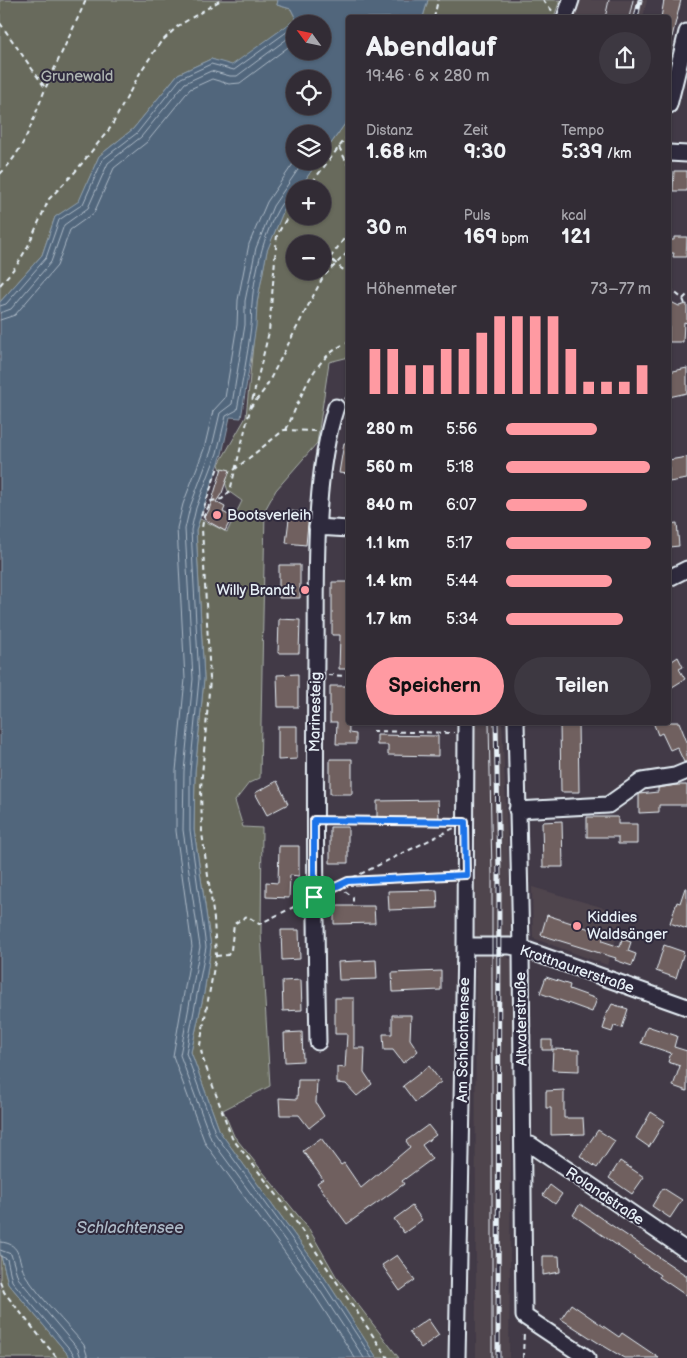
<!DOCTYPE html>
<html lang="de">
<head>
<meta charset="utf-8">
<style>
  body { margin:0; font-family:"Balsamiq Sans",sans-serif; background:#3d3841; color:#f1f3f6; height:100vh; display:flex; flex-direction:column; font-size:19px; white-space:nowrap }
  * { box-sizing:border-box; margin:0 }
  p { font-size:16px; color:#a8a7ad }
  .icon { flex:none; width:28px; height:28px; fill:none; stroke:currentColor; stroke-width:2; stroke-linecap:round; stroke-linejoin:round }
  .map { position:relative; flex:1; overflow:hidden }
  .side { position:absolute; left:346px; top:15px; width:325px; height:710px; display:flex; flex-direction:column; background:#322c35; border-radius:5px; box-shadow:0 1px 4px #0004,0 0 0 1px #4d4850 }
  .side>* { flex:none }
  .needle { width:32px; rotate:303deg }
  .buttons { position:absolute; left:286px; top:15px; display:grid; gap:10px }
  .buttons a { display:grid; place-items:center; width:45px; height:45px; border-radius:50%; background:#322c35; box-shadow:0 1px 4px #0004,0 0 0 1px #4d4850; font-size:25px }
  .pin { position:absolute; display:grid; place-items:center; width:42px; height:42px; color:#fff; margin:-21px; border-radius:10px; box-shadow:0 2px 8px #0006 }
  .round { display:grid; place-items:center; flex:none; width:52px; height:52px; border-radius:26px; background:#3d3841 }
  .overview { display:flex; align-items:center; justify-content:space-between; height:85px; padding:0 20px }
  h1 { font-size:28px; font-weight:800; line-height:38px }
  .figures { display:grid; grid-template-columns:repeat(3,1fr); gap:8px; height:85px; padding:5px 20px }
  .figures div { display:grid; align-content:center }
  .figures b { font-size:21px; font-weight:800 }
  .figures small { font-size:14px; font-weight:400 }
  .figures p { font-size:14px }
  .chart { height:140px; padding:10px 20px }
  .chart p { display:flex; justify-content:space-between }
  .chart svg { width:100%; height:90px; margin-top:5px; stroke:#ff9aa2; stroke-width:6 }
  .primary-button { display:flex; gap:10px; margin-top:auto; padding:10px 20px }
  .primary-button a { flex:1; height:58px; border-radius:30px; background:#ff9aa2; color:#111; font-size:20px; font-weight:800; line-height:58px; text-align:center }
  .primary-button a+a { background:#3d3841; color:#f1f3f6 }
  ul { padding:0 20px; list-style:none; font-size:16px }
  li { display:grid; grid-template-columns:80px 60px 1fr; align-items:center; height:38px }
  li i { height:12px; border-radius:6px; background:#ff9aa2 }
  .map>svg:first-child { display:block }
  .built { fill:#50454e }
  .green { fill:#686b5c; stroke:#a8aeaa; fill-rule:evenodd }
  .water { fill:#51667c; stroke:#8d9eae; fill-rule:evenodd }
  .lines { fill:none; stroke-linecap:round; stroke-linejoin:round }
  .shore { stroke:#acb9c6; stroke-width:1 }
  .building { fill:#70605e; stroke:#e8f1f8 }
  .minor-casing { stroke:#e8f1f8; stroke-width:19 }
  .path { stroke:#e8f1f8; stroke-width:2; stroke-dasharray:5 4; stroke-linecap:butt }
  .minor { stroke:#2f2a3d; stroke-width:15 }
  .tram { stroke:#e8f1f8; stroke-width:1 }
  .rail-casing { stroke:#e8f1f8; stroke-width:5 }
  .rail { stroke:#2f2a3d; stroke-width:3; stroke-dasharray:9; stroke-linecap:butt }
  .route-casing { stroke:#fff; stroke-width:10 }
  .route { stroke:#1a73e8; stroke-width:6 }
  .poi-dot { fill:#ff9aa2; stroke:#2f2a3d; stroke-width:2 }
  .labels { text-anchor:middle; stroke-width:4; stroke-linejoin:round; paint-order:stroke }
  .park-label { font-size:15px; fill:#aeb5b2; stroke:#2f2a3d }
  .poi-label { font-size:15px; fill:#e8f1f8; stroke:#2f2a3d; text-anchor:start }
  .street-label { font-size:15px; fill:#e8f1f8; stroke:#2f2a3d }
  .water-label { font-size:16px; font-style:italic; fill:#acb9c6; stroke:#2f2a3d }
</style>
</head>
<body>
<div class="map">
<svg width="687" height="1358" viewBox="0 0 687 1358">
  <rect width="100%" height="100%" fill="#423a47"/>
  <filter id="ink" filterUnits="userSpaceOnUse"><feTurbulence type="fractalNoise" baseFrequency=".02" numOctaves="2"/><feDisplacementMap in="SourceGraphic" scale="10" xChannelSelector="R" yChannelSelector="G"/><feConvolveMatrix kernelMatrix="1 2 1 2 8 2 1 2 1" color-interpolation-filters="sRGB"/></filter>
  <g filter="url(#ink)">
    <path class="built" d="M581,0H647L643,17H575Z
      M475,723H502L512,938L506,941V956L513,961L509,1358H476Z
      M532,887L625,914L607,965L533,938Z"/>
    <path class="green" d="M0,0H278L277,5L291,9L296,19L232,66L211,59L178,74L133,129L99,156L79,202L55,217L42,255L0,302Z
      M428,0H560L554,17H423Z
      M349,118V357L329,362L317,443L276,490L265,510L260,778L249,783L235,801L243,827L262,828L261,933L270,1086L223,1110L234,1136L309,1229L336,1276L399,1358H377L317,1266L220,1132L191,1052L204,993L211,947L194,830L195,772L204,679L196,530L200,519L227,532L242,501L228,491L219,464L246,417L257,303L267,250L283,212L295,194V216H322V189H299L318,161H322L323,155ZM295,244H322V271H295Z
      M0,1252L8,1283L71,1358H0Z"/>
    <path class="water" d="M278,0H428L423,17L349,18V118L323,155L322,134H295V161H318L299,189H295V194L283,212L267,251L257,303L256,326L241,418L230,417L222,454L196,530L204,679L195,772L194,830L211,947L204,993L191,1052L220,1132L317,1266L377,1358H71L8,1283L0,1252V302L42,255L55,217L79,201L99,156L133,129L178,74L211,59L232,65L296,19L291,9L277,5ZM295,24H322V51H295ZM295,79H322V106H295Z"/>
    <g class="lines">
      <path class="shore" d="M295,161L267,202L249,244L238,300L237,325L225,398L213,411L204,449L183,504L177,528L185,679L176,771V831L192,947L173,1056L205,1143L302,1276L355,1358
        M304,161L273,206L256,248L245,301V325L232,404L220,413L211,451L190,507L185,529L193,679L184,771L183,830L200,947L180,1055L211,1139L308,1272L364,1358
        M295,190C269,205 254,274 252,303C251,311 252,319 251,326C248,354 242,383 237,410L226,416L217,453L196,508L191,530L199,679L190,772V830L206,947L186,1053L216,1135L313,1268L372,1358
        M0,306L6,304L46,258L59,220L83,204L103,159L137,133L181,78L211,64L234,70L295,26
        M0,313L11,309L51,262L64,225L88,208L108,163L141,137L185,83L211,71L230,76H237L295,33
        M0,320L15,315L57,266L70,230L94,213L114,168L147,142L190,89L212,79L229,84L240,83L295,42
        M0,1242C23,1243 17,1262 26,1276C42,1300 65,1322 84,1345L88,1358
        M0,1250L11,1254L18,1278L78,1349L81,1358
        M0,1256L7,1259L12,1281L73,1353L75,1358"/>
    </g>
    <path class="building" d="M664,0H681L672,37H669V18H661Z
      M674,171H687V191H673Z
      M674,237H687L686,257H673L674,253H669V240H674Z
      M669,301L679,306L687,304V323L684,322L683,342H669Z
      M687,368V393L669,397V372Z
      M344,443H349V474L339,473Z
      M687,457V479L669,482V460Z
      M222,468L230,470L222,493L216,502L225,507L223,512L232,517L225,531L204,519L209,510Z
      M290,511L309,513L306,545L286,543Z
      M677,523L679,546L669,547V524Z
      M279,565H300V598H279Z
      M332,582H349V669H339L340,635H332Z
      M279,619L300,620L299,653H278Z
      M678,657L683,667L679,669L685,679L669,689V663Z
      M298,674V707H278L277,675Z
      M330,686H348L349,733L356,734V744H336L337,722H330Z
      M560,722H578L579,792H561Z
      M653,722H679L687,742V762H684L677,747L670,750L662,733L658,735Z
      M278,726H297V759L278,760Z
      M377,735L438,736V756L388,755V745H377Z
      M330,759H352V794H330Z
      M277,781L288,804L267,815L255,793Z
      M676,785H687V805H659V812L639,813V794L658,792V788Z
      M438,800L439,818L377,819V801Z
      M587,817H618V824H637V844H618V837H587Z
      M562,821L563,867H543L542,822Z
      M330,827H348V863H330Z
      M279,846H299V876L290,875L289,898L266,897V882L278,883Z
      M685,888H687V929L670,923L677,902L680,903Z
      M437,890L438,908L389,910L388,891Z
      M334,906H374L375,923L334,924Z
      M547,915L605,934L602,941L620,947L622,939L631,942L628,951L636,954L632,966L615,960L616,958L541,935Z
      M281,930H299L300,959L282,960Z
      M664,945L684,952L676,978L656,971Z
      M376,960L377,979L339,980L338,962Z
      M441,971V990L393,992L392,973Z
      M546,977L570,985L569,989L597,999L592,1012L540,993Z
      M301,980L302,1010L283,1011L282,981Z
      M335,998H354V1048H365L364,1072L372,1084L357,1096L346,1084L337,1083V1067L345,1068L347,1034H335Z
      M612,1004L628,1009L622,1028L614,1026L612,1032L603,1029L606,1019H604Z
      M392,1015H411L410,1039L418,1051L403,1063L393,1050H384L383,1034H392Z
      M647,1026L677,1036L674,1047L687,1051V1091L673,1086L680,1066L668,1062L671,1053L641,1043Z
      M302,1032L303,1061L285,1062L284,1033Z
      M542,1040H552V1050H542Z
      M553,1049L579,1050V1071L552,1070Z
      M429,1066L441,1082L415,1102L403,1086Z
      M298,1080H317L316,1103L324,1116L309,1128L299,1115H280L279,1098L297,1099Z
      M564,1090V1118H583L584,1134L551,1135V1108H546V1091Z
      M651,1112L665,1121L649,1147L636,1138Z
      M428,1125L436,1135L422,1145L432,1159L402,1181L404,1184L347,1224L317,1183L323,1179L303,1151L321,1138L341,1165L344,1163L361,1188L410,1147L406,1141Z
      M598,1130L615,1141L597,1168L580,1156Z
      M620,1161L644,1177L632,1194L609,1178Z
      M550,1185L562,1194L555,1204L543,1195Z
      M663,1188L682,1200L670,1218L652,1206Z
      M580,1204L687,1276V1296L659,1277L660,1275L573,1215Z
      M412,1206L422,1220L404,1233L394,1219Z
      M397,1255L415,1280L400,1291L382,1265Z
      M543,1256H559L560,1272L543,1275Z
      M571,1304L619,1337L622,1333L659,1358H624L597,1342L561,1319Z
      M428,1319L439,1335L421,1348L409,1332Z"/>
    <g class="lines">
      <g class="minor-casing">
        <path id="minor" d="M565,18L571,0
          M669,105L687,32
          M669,153L687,154
          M317,527L349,529
          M669,578L687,569
          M516,722L521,948L524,1316L587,1358
          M517,810L608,805L642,781L675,776L687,771
          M465,946H510L521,948L687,1007
          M318,1042C315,913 315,784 316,655C317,578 312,480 336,407
          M523,1145H531L687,1251
          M457,1358L465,946L466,722"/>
      </g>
      <path class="path" d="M543,0L554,13
        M434,18L438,0
        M0,23L46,89
        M339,147L349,167
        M0,174C26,148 32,121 46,87C59,58 73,29 86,0
        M307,189L349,134
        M295,204L277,235L269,332L230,491L222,499L211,501L204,516L202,528L210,679L201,788L202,833L214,919L216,956L200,1045L203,1059L232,1138L284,1204L388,1358
        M349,232L330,258L342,269L349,272
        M0,285L17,265L28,246L49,199L75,172L111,127L141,71L160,43L178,26L221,0
        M669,288L683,299L685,304
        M683,299L687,295
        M345,399L349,395
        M250,408L265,389L323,277L349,251
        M286,430C302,396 312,357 349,342
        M234,470L284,430L317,431
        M201,516L218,467
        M328,675L349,676
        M372,731L454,733
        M327,820L452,822
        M351,881L453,876
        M338,886L353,897V906
        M328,890L454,828
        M216,956L228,955L231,950L234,924L247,916L259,924L304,902
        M0,1281L4,1292L57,1358
        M523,1358L524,1331"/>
      <use href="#minor" class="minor"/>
      <path class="tram" d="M605,18L609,0
        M629,18L633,0
        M489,722L492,874V1358"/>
      <g class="rail-casing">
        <path id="rail" d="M636,18L640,0
          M496,722L499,874L498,1358"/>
      </g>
      <use href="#rail" class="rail"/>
    </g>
  </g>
  <g class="lines" filter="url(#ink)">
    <g class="route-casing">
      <path id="route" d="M314,820L465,822L466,875L348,881L314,897Z"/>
    </g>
    <use href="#route" class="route"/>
  </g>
  <g class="poi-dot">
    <circle cx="217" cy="515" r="5"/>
    <circle cx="305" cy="590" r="5"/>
    <circle cx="577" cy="926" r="5"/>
  </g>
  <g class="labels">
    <g class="park-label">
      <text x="77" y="81">Grunewald</text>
    </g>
    <g class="poi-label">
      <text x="227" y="520">Bootsverleih</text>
      <text x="295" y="595" text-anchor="end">Willy Brandt</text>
      <text x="587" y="922">Kiddies<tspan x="587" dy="17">Waldsänger</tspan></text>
    </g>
    <g class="street-label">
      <text transform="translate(315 712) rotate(-89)" y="5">Marinesteig</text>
      <text transform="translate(577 969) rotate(19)" y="5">Krottnaurerstraße</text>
      <text transform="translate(521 1019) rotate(-91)" y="5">Altvaterstraße</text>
      <text transform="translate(463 1040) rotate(-89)" y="5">Am Schlachtensee</text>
      <text transform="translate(605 1196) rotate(34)" y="5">Rolandstraße</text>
    </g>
    <g class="water-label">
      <text x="130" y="1233">Schlachtensee</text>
    </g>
  </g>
</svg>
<div class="buttons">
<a><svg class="needle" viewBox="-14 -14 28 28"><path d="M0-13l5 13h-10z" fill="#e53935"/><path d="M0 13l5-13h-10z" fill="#a8a7ad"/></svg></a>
<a><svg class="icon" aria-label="locate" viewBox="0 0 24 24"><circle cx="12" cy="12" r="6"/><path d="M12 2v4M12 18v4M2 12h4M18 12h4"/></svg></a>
<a><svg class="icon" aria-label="layers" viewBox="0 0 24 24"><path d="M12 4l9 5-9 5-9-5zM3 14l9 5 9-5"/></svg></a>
<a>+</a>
<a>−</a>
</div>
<div class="pin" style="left:314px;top:897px;background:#1e9e55"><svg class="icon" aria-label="arrive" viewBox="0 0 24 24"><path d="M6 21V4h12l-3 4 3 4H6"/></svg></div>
<section class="side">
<div class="overview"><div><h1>Abendlauf</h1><p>19:46 · 6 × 280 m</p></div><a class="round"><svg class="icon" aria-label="share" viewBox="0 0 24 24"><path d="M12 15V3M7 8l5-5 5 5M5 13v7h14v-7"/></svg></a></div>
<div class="figures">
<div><p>Distanz</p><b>1.68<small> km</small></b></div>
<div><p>Zeit</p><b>9:30</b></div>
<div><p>Tempo</p><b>5:39<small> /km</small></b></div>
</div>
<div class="figures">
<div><b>30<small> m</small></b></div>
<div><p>Puls</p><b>169<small> bpm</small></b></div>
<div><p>kcal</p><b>121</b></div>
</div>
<div class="chart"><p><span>Höhenmeter</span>73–77 m</p>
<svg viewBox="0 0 160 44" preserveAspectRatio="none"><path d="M5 44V22M15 44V22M25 44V30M35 44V30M45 44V22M55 44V22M65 44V14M75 44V6M85 44V6M95 44V6M105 44V6M115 44V22M125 44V38M135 44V38M145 44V38M155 44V30"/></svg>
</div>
<ul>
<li><b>280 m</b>5:56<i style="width:63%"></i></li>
<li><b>560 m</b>5:18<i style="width:99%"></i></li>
<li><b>840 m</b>6:07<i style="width:56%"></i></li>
<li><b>1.1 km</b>5:17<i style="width:100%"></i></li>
<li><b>1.4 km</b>5:44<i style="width:73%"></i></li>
<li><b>1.7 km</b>5:34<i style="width:81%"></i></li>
</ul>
<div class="primary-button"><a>Speichern</a><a>Teilen</a></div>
</section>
</div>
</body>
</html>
